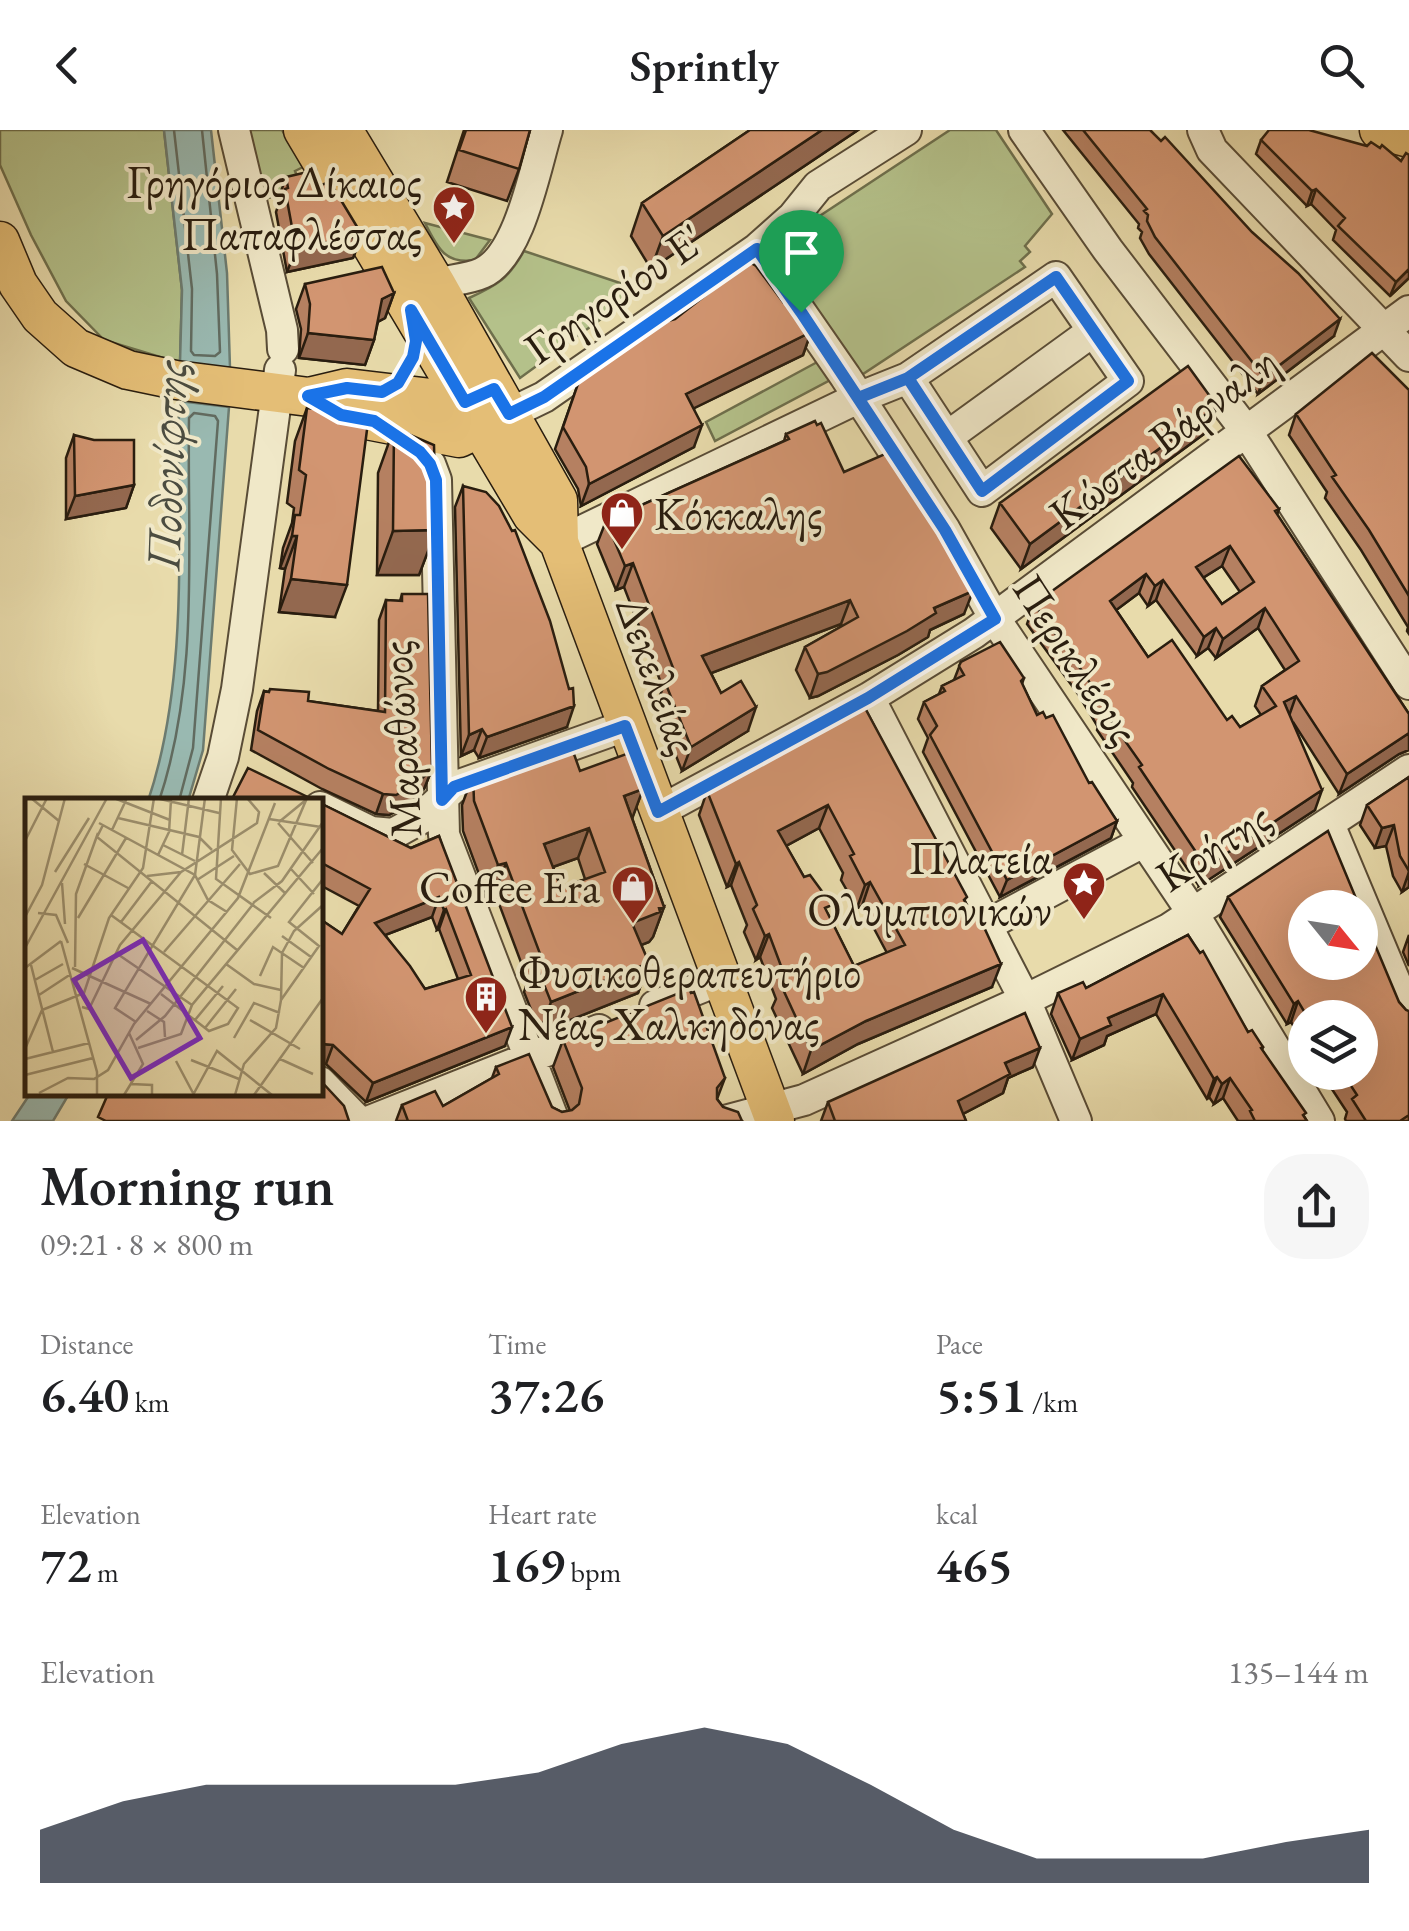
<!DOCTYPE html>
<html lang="en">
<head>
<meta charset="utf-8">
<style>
  body { margin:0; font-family:"EB Garamond",serif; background:#f6f6f6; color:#202124; height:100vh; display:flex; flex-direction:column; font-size:38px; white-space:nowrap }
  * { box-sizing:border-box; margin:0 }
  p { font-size:32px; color:#757577 }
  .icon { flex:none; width:55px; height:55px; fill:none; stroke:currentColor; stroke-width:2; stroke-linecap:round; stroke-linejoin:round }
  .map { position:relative; height:991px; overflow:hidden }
  .drawer { display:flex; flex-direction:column; background:#fff; flex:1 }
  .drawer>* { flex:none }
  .needle { width:65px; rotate:120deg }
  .fabs { position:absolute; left:1288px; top:760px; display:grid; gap:20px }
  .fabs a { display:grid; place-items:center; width:90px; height:90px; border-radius:50%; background:#fff; box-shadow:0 10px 40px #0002; font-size:50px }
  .pin { position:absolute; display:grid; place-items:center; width:85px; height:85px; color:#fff; margin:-102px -42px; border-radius:50% 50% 50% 0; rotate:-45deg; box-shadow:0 0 10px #0007 }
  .pin .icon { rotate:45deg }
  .round { display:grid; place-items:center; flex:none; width:105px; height:105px; border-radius:40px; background:#f6f6f6 }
  .overview { display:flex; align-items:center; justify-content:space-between; height:170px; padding:0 40px }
  h1 { font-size:55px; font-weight:600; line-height:75px }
  .figures { display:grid; grid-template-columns:repeat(3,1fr); gap:15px; height:170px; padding:10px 40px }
  .figures div { display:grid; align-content:center }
  .figures b { font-size:50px; font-weight:600 }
  .figures small { font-size:28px; font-weight:400 }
  .figures p { font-size:28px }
  .chart { height:280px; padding:20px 40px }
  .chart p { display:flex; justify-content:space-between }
  .chart svg { width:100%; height:180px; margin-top:10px; fill:#111827; opacity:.7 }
  header { display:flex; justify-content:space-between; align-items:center; height:130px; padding:0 40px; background:#fff; font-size:45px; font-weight:600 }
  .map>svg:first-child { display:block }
  .green { fill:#b4c18a; stroke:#6e6f4c; stroke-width:2.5 }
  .water { fill:#99b9b1; stroke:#6c7b70; stroke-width:2.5 }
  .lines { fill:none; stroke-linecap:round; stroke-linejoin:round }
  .shore { stroke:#616b60; stroke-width:2.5 }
  .minor-casing { stroke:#594c36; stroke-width:34 }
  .major-casing { stroke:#291d0f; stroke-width:41 }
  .minor { stroke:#f0e8c8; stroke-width:30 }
  .major { stroke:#e4be76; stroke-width:38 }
  .wall { fill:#b58061; stroke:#291d0f; stroke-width:2.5; fill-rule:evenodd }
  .shaded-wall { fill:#93684f; stroke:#291d0f; stroke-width:2.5 }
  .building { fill:#d29571; stroke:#291d0f; stroke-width:2.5; fill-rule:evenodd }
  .route-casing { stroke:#fff; stroke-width:20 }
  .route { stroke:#1a73e8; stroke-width:12 }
  .labels { text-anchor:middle; stroke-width:8; stroke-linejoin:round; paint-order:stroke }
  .poi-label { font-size:45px; fill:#291d0f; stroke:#f0e8c8; text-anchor:end }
  .street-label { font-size:45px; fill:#291d0f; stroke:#f0e8c8 }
  .water-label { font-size:48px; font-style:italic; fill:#4b4c40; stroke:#f0e8c8 }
  .inset-road { fill:none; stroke:#9c8f6d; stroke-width:2.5 }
  .view { fill:#7b2cbf; fill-opacity:0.15; stroke:#7b2cbf; stroke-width:5 }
  .inset-edge { fill:none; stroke:#291d0f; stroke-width:5 }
</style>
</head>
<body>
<header><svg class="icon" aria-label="back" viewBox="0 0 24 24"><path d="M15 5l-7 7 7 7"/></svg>Sprintly<svg class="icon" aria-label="search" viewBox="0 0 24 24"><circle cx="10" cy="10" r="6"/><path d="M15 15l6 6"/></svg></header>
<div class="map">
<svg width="1409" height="991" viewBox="0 0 1409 991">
  <rect width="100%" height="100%" fill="#e8dbab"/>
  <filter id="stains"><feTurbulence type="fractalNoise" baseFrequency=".002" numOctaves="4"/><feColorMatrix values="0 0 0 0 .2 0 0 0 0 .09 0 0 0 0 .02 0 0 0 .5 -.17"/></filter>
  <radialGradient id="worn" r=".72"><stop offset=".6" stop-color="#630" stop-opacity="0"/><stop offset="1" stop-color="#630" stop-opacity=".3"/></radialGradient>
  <path class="green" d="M0,0H164L182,160L180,233L104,210L66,171L31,105L0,35Z
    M248,0H282L303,37L295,41L303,60L264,69Z
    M950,0H996L1052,84L1025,116L1030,122L1020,131L1025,137L860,246L765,122Z
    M425,93L490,110L475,130C445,135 437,117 425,93Z
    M524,121L641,160L520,248L469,168C498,155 508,149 524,121Z
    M821,230L834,248L715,311L706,292Z"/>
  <path class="water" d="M164,0H211L227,143L230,238L180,233L182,160Z
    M179,271L229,277L203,620L188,671H148C190,546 177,401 179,271Z
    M30,964H69L53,991H12Z"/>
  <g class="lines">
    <path class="shore" d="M174,0L192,159L191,221L194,225L215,226L220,222L217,144L202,0
      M159,671C200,549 187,415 189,288L194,283L215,286L218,291L193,618L179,671"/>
    <g class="minor-casing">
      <path id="minor" d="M234,0L282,200L283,219
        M1024,0L1108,120L1247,302L1409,554
        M1203,0L1212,20L1409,226
        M757,119L845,246L945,400L995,489L1194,785L1319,991
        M436,154C450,150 469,149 482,143C520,126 535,38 547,0
        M509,284L544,267L757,119L793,87L818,56L906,0
        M947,307L1093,201
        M410,315L430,334L436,350L444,705L554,991
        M559,412L858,268L908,248L982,361L1128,251L1056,147L908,248
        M869,568L1025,870L1076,991
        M208,671L223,627L237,559L280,240
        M320,677L371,702L393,704L420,689L454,657L625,596
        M658,682L869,568L974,503L1409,181
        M1329,694L1409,885
        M987,795L1143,712
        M655,876L722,849
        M320,952L358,991
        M370,991L599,900
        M725,991L804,970L1025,870L1169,799L1409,640"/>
    </g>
    <g class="major-casing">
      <path id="major" d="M303,0L532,385L559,412
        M343,0L436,154L558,370L559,412L775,991
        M1379,0L1409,8
        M0,111L18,154L40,186L76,218L128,240L176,250L309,267L347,258L465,272L494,259
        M318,272L341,285L459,308L502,287"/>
    </g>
    <use href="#minor" class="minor"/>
    <use href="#major" class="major"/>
  </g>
  <path class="wall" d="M464,0H530L519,39L507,71L447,52Z
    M750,0H858L651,139L631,106L642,73Z
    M1063,0H1150L1334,206L1258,264L1149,124L1140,108L1142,102L1138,98L1139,94Z
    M1261,10L1367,16L1380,18L1401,31L1409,25V148L1390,166L1333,110L1336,100L1311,74L1307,76L1256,24Z
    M286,47L318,56L362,105L353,128L287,142L276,82L278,76V70Z
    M305,154L394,163L385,188L378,192L374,210L365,235L299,228L301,199L296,179Z
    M783,172L811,202L803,225L694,278V317L581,376L578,359L555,319L580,248L675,189Z
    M1403,256L1409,260V504L1407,501L1408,497L1361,420L1325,368L1327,362L1289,305L1296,284Z
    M1217,276L1208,301L1021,439L991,398L1000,373Z
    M307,278L335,487L279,482L285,439L280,438L283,418L292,393L294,378L287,373L295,311Z
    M394,298L436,400L419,445H377L378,343Z
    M786,304L844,342L927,386L961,434L960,438L964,484L930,500L928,507L898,525L818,566L810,568L796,540L805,517L842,496L841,494L711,543L721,563L748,601L682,641L656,575L663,558L624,457L616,460L597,414L606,391L784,311Z
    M74,305L134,355L126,378L66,389V328Z
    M463,356L567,597L479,628L474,620L461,626L455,377Z
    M1279,379L1277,385L1409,584V620L1399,624L1339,664L1293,592L1315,680L1199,756L1132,657L1133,653L1097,600L1098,597L1078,564L1027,494L1034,474ZM1222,436L1240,462L1222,474L1203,448ZM1139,463L1148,476L1156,470L1197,526L1208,518L1216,528L1258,498L1285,540L1262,556L1255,576L1261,585L1240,597L1227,590L1148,527L1116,480Z
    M402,464L432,639L424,659L409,674L389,685L376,684L322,659L251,620L257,581L264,561L308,571L378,581L379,490L386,470L400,471Z
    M961,532L1024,548L1022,554L1037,585L1117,691L1111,708L1000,767L923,622L928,608L918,589L924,572L939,564L942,556L954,550Z
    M865,578L965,771L992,857L858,914L803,944L772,878L776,869L760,827L756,830L744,802L747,795L731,755L727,757L699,685L707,661ZM819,698L843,743L841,750L857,778L862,776L887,823L854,836L828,784L804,747L786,716Z
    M580,641L643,659L632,688L664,777L653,807L649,812L641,815L649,833L638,863L540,902L524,862L528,851L495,763L487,766L463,701L462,675L473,645ZM578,728L585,749L561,758L553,737Z
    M1409,647V757L1402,762L1393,746L1386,716L1375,718L1360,695L1367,675Z
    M320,673L411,718L439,706L505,916L366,972L326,934H320V789L342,804L359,776L320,755ZM432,787L437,800L439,799L458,849L425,859L385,805Z
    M1228,767L1399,872L1406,880L1409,991H1346L1345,989L1347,982L1324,947L1321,950L1316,942H1360V888H1305V915L1291,892L1287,894L1220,787Z
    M1188,805L1248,902L1263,917L1262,920L1307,991H1238L1223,968L1214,974L1209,967L1207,969L1156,884L1107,906L1104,915L1072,930L1051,884L1058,863L1086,858Z
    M1409,805V836L1403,822Z
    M563,910L725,948L717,969L723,977L742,991H396L402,975L443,976L492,948L496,937L552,977L562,982L570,981L553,937Z
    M1033,937L1008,948L1003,963L963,984L966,991H821L828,972Z"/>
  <path class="shaded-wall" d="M822,0H858L651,139L663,106Z
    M1316,59L1311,74L1307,76L1312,61Z
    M362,105L353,128L287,142L296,119Z
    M1409,139V148L1390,166L1396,152Z
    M394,163L385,188L373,194L382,169Z
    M1340,189L1334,206L1258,264L1264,247Z
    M811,202L803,225L678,286L686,264Z
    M308,203L374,210L365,235L299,228Z
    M1217,276L1208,301L1021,439L1030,414Z
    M702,295L694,317L581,376L589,354Z
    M134,355L126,378L66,389L75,366Z
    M436,400L419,445H377L393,401Z
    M292,406H297L285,439L280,438Z
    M1230,416L1222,436L1188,457L1196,437Z
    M633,433L624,457L616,460L625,436Z
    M1146,444L1139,463L1103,490L1110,471Z
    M291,449L347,455L335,487L279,482Z
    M1163,450L1156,470L1148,476L1155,456Z
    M973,461L964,484L930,500L928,507L898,525L818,566L810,568L818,544L934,478Z
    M850,470L841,494L693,550L702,526Z
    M1265,478L1258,498L1216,528L1223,509Z
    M1216,498L1208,518L1197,526L1204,507Z
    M1296,566L1289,586L1284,572Z
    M574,576L567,597L479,628L487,607Z
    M756,577L748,601L682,641L691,617Z
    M482,599L474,620L461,626L469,605Z
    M1409,603V620L1399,624L1339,664L1347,644Z
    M432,639L424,659L409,674L389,685L376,684L383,664Z
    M643,659L632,689L624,666Z
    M1322,660L1315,680L1199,756L1206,737Z
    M828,675L819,698L769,725L778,701Z
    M1117,691L1111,708L1000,767L1007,750Z
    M1394,695L1386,716L1375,718L1382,698Z
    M589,698L578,728L533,744L544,714Z
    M739,732L731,755L727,757L736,734Z
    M506,733L495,763L487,766L498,735Z
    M1409,742V757L1402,762Z
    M870,752L862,776L857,778L865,755Z
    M439,767L432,787L367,812L375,793Z
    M664,777L653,807L649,812L621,823L632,793Z
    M446,779L439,799L437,800L444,780Z
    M769,804L760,827L756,830L765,806Z
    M649,833L638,863L540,902L551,872Z
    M1001,834L992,857L858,914L803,944L811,920L866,891Z
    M1163,864L1156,884L1107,906L1104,915L1072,930L1080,909L1108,888Z
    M1298,871L1291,892L1287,894L1294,874Z
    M512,897L505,916L366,972L373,953Z
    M323,914L333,915L326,934H320V916Z
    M1040,918L1033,937L1008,948L1003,963L951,990L958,971L1005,933Z
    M1217,947L1209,967L1207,969L1214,949Z
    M1230,948L1223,968L1214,974L1222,954Z"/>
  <path class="building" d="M466,0H530L519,39L459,20Z
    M750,0H822L663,106L642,73Z
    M1083,0H1150L1161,11L1165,7L1252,102L1298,143L1340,189L1264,247L1155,107L1147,91L1148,85L1144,81L1147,79Z
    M1269,0H1309L1367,16L1371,12L1380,18L1382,15L1401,31L1406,23L1409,25V139L1396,152L1338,96L1345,88L1316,59L1312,61L1261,10Z
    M316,40L318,56L330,52L362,105L296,119L285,59L288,58L286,47Z
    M751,133L756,136L783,172L787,169L811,202L686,264L702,295L589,354L586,337L563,297L580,248L657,194L675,189L729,147Z
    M382,137L394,163L382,169L374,210L308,203L310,174L305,154Z
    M1372,223L1409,260V466L1369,400L1332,347L1336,345L1296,284Z
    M1188,236L1217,276L1030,414L1000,373Z
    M307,278L365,286V291L368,292L347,455L291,449L297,406H292L295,385H300L306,345L299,340Z
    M815,291L817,295L821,293L844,342L885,324L887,327L892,325L927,386L961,434L959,436L973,461L934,478L936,483L907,501L827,542L818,544L805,517L858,487L850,470L702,526L721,563L741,551L756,577L691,617L665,552L670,550L669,545L675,543L633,433L625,436L606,391L789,309L786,304Z
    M394,298L434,315L436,400L393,401Z
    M74,305L94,310H134V355L75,366Z
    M1239,326L1279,379L1275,381L1409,584V603L1347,644L1296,566L1284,572L1322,660L1206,737L1139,637L1142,635L1104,581L1106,579L1085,545L1034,474ZM1230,416L1254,452L1222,474L1196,437ZM1146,444L1155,456L1163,450L1204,507L1216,498L1223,509L1265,478L1299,531L1262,556L1276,576L1240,597L1232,586L1227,590L1172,510L1148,527L1110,471Z
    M463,356L486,362L499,376L512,401L515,400L550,491L569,559L573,558L574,576L487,607L482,599L469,605Z
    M402,464H428L432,639L416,654L396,665L383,664L329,639L258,600L264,561L269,562L270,559L309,562L308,571L385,582L386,470L402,471Z
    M1000,512L1024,548L1021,551L1037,585L1043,582L1046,588L1053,585L1089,653L1092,652L1117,691L1007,750L930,605L937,596L924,572L945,561L942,556L964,545L959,536L961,532Z
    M865,578L967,767L964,770L981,797L983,795L1001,834L866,891L811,920L781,855L787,852L769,804L765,806L753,779L757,775L739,732L736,734L707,661ZM828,675L854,724L850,726L865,755L870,752L905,815L854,836L825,778L832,775L810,745L804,747L778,701Z
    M569,610L580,641L629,623L643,659L624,666L664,777L659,778L660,782L632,793L649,833L551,872L535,832L542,829L506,733L498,735L474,671L473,645ZM589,698L605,742L561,758L544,714Z
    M248,638L316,671H231Z
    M1409,647V741L1400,726L1394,695L1382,698L1367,675Z
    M320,673L411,718L439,706L512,897L373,953L333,915L323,914L320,916V789L342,804L370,759L320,732ZM439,767L444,780L446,779L471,845L425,859L410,836L375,793Z
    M1328,701L1360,778H1305V832H1360V779L1399,872L1406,880L1409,881V985L1400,991H1366L1352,969L1357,965L1342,942H1360V888H1308L1298,871L1294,874L1228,767Z
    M1188,805L1200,823L1203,821L1248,902L1252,900L1263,917L1261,918L1306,983L1303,985L1307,991H1255L1250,981L1252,980L1230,948L1222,954L1217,947L1214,949L1163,864L1108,888L1111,895L1080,909L1058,863L1083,852L1086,858Z
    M689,859L691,863L694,862L725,948L717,958V969L723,977L738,982L742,991H408L402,975L435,961L443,976L499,944L496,937L529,924L552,977L562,982L572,980L579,974L582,958L563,910Z
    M1025,883L1040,918L1005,933L1010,944L958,971L966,991H835L828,972Z
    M320,950L344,976L349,991H106L98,987L108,964H320Z"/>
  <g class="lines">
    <g class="route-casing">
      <path id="route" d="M801,182L757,119L544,267L509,284L494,259L465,272L411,180L416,211L413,227L398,253L382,262L347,258L308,266L341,285L374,291L420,322L430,334L436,350L442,670L454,657L625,596L658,682L868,568L995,489L945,400L858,268L908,248L1056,147L1128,251L982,361L908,248L858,268L801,182"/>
    </g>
    <use href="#route" class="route"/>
  </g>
  <defs>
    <g id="sight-pin" transform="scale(2.25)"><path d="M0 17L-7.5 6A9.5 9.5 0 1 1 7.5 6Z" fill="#8f2418" stroke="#f0e8c8"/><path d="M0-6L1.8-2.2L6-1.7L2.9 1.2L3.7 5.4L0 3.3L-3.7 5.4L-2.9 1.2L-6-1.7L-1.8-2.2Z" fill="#fff"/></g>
    <g id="shop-pin" transform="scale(2.25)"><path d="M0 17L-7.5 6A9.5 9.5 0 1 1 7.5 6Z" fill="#8f2418" stroke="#f0e8c8"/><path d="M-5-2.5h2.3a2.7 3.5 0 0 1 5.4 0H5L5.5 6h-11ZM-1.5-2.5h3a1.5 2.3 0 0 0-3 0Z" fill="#fff"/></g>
    <g id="building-pin" transform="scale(2.25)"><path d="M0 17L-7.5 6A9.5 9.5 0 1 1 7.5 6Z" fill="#8f2418" stroke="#f0e8c8"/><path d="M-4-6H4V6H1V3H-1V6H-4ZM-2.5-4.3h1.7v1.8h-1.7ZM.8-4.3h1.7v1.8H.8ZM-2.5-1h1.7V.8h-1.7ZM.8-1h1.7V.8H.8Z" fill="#fff"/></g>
  </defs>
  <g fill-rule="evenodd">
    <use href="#sight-pin" x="454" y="77"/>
    <use href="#shop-pin" x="622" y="383"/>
    <use href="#sight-pin" x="1084" y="753"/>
    <use href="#shop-pin" x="633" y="757"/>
    <use href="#building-pin" x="486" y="867"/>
  </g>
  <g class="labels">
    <g class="poi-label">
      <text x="422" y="67">Γρηγόριος Δίκαιος<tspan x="422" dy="52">Παπαφλέσσας</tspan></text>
      <text x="654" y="399" text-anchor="start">Κόκκαλης</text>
      <text x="1052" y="743">Πλατεία<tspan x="1052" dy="52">Ολυμπιονικών</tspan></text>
      <text x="600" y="773">Coffee Era</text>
      <text x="518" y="857" text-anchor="start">Φυσικοθεραπευτήριο<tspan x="518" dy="52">Νέας Χαλκηδόνας</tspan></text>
    </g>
    <g class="street-label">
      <text transform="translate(614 163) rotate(-35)" y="16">Γρηγορίου Ε'</text>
      <text transform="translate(1163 307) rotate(-37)" y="16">Κώστα Βάρναλη</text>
      <text transform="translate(1077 529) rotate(57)" y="16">Περικλέους</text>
      <text transform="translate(658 545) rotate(70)" y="16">Δεκελείας</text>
      <text transform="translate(400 609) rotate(-93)" y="16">Μαραθώνος</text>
      <text transform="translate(1213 716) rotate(-33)" y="16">Κρήτης</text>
    </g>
    <g class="water-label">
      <text transform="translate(166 335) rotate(-88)" y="17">Ποδονίφτης</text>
    </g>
  </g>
  <g transform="translate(25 668)">
    <rect width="298" height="298" fill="#e8dbab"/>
    <path class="inset-road" d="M6,0L34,23M89,0L145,22M131,0L194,15M180,0L170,77L183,102L202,114M196,0L191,81L246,120M212,0L207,52L225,76L253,68L282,0M93,20L174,39L187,52M244,21L296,29M254,24L282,1M74,25L170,77L90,210L111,224M253,25L288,65M78,27L72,39L212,152M87,32L102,0M0,43L22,0M138,47L170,63M133,57L144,34L146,2M157,57L164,0M59,66L103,90M266,71L289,96M30,74L64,20M239,75L261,96M122,78L156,74L232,25L234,14L222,0M172,82L209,58M37,85L40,126M228,105L257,83L298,24M13,115L31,117L43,145M86,117L213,210L203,226L184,233L136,196M0,119L17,87L40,0M53,120L101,40M96,124L127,83M257,138L286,159M36,143L72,274V297M0,150L82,0M139,154L215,66M91,155L167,207M201,166L229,186L256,192M6,167L28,254M50,169L51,96L73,35M0,170L36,143M47,170L126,206M235,178L248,149L279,170M10,182L38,166M14,197L46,176M256,202L257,155L269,133L298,107M57,209L64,211L95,147L156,74M122,213L139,224L140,239M170,222L198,188M225,222L275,251M180,230L211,191M209,240L229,205L255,215M111,242L140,218L229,105M113,250L156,236L167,207L298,50M0,251L17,212L59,195L84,120L118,70L129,0M0,261L64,245M255,261L288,276M166,262L214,281M151,263L168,295M0,277L68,260M106,286L127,287V297M14,295L43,280L69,281L83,272L109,226L213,100L250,5M99,297L118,266L104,235M168,297L192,253L247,297M210,297L219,266L251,230L256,202L294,148L264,124L298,81M229,297L298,200"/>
    <path class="view" d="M118,142L175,240L106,280L49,182Z"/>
    <rect width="298" height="298" class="inset-edge"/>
  </g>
  <rect width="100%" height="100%" filter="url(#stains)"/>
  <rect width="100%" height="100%" fill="url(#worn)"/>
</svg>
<div class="fabs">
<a><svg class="needle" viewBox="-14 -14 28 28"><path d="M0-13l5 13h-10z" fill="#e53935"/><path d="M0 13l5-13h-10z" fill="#757577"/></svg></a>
<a><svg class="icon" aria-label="layers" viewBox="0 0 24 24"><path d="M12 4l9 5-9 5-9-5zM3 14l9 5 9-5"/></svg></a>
</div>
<div class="pin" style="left:801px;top:182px;background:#1e9e55"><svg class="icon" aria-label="arrive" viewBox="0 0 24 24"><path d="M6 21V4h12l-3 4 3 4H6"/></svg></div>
</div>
<section class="drawer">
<div class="overview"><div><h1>Morning run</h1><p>09:21 · 8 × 800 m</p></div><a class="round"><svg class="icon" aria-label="share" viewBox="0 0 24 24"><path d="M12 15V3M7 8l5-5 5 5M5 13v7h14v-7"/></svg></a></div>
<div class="figures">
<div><p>Distance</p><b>6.40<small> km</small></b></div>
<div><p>Time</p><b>37:26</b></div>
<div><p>Pace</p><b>5:51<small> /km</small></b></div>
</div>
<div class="figures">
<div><p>Elevation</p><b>72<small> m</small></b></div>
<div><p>Heart rate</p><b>169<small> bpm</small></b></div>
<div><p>kcal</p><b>465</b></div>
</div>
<div class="chart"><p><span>Elevation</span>135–144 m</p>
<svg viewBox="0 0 160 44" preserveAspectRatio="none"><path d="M0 44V31L10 24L20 20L30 20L40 20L50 20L60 17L70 10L80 6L90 10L100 20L110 31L120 38L130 38L140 38L150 34L160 31V44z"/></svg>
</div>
</section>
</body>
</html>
